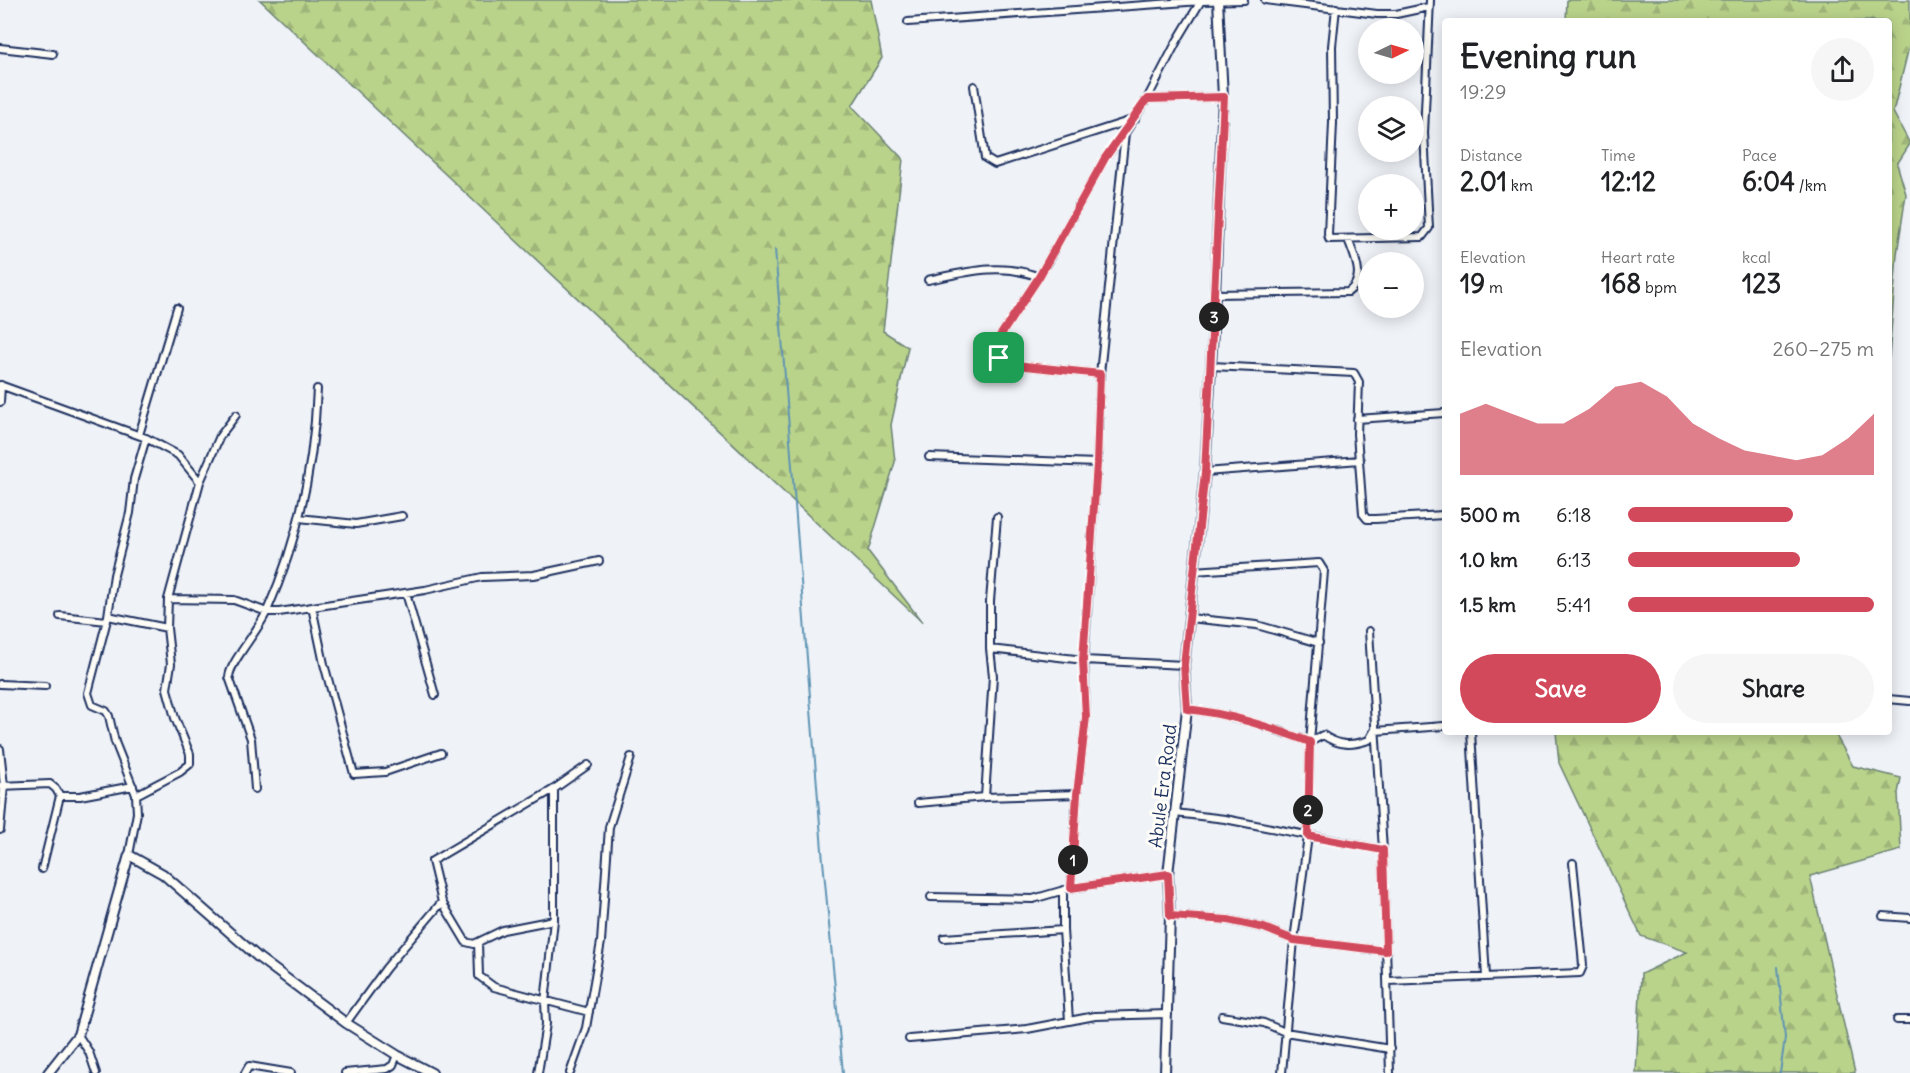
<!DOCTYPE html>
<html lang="en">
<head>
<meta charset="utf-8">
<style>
  body { margin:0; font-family:Delius,sans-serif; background:#f6f6f6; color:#202124; height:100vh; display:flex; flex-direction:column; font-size:22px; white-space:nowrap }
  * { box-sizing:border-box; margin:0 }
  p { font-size:20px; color:#757577 }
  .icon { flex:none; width:33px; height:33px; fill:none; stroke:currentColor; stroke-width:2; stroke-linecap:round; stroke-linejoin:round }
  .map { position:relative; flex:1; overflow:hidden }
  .side { position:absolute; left:1442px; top:18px; width:450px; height:717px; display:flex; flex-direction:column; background:#fff; border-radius:6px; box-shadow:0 3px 15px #0003 }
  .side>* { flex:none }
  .needle { width:39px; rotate:85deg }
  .fabs { position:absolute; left:1358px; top:18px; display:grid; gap:12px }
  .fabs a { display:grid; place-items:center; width:66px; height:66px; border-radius:50%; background:#fff; box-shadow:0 3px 15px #0003; font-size:30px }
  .pin { position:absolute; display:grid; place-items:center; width:51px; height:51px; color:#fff; margin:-26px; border-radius:12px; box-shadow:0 3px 9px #0006 }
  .km { position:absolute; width:30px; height:30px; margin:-15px; border-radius:50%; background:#222; color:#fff; font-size:16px; line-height:30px; text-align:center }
  .round { display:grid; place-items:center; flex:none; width:63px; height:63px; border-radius:32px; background:#f6f6f6 }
  .headline { display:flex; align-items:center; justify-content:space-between; height:102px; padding:0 18px }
  h1 { font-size:33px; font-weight:700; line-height:45px }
  .metrics { display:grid; grid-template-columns:repeat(3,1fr); gap:9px; height:102px; padding:6px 18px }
  .metrics div { display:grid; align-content:center }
  .metrics b { font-size:26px; font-weight:700 }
  .metrics small { font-size:16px; font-weight:400 }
  .metrics p { font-size:16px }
  .chart { height:168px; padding:12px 18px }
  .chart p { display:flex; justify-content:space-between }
  .chart svg { width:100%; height:108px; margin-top:6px; fill:#d1495b; opacity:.7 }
  .primary-button { display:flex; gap:12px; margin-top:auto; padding:12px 18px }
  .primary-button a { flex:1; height:69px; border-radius:36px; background:#d1495b; color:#fff; font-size:24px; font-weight:700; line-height:69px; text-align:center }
  .primary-button a+a { background:#f6f6f6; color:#202124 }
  ul { padding:0 18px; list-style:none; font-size:20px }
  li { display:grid; grid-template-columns:96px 72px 1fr; align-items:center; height:45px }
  li i { height:15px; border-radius:8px; background:#d1495b }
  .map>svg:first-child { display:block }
  .forest { fill:url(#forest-firs); stroke:#6a8174; stroke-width:1.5 }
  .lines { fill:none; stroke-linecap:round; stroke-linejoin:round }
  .stream { stroke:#5f94b4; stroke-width:2 }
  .minor-casing { stroke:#1b2f5e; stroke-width:10 }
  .tertiary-casing { stroke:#1b2f5e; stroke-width:12 }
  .minor { stroke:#fdfcf7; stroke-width:6 }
  .tertiary { stroke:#fdfcf7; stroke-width:8 }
  .route-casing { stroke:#fff; stroke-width:12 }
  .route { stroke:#d1495b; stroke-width:8 }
  .labels { text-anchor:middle; stroke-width:6; stroke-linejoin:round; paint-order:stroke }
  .street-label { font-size:18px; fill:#1b2f5e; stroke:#fdfcf7 }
</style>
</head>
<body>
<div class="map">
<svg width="1910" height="1073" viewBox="0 0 1910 1073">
  <defs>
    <pattern id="forest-firs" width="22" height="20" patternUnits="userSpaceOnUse" patternTransform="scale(1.5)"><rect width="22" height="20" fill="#bad38a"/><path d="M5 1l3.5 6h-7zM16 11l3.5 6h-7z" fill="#9fb57a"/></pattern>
  </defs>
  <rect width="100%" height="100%" fill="#eff2f7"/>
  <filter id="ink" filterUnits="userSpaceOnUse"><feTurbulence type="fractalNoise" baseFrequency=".0167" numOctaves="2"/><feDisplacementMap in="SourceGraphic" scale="12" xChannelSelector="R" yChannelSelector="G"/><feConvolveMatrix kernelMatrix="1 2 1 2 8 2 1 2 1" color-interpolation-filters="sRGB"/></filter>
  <g filter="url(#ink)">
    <path class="forest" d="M260,0H871L882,58L852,106L903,159L883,331L908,347L891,425L895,462L868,551L922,622Z
      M1567,0H1910V43L1893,112L1910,144L1897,164L1906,194L1897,254L1889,358L1888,21H1566Z
      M1556,732H1834L1853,766L1901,778L1898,793L1901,850L1810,876L1855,1073H1636L1641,974L1687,952L1641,936L1559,763Z"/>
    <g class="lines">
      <path class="stream" d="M775,249L822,850L843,1073
        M1778,967L1785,1038L1780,1073"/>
      <g class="minor-casing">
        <path id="minor" d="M1265,0L1377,14H1396L1429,7
          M1336,8L1332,46L1333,123L1328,234L1329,239L1422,237L1429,228L1424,133L1430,0
          M908,22L1201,1
          M0,48L53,54
          M974,86L985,158L995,164L1135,119
          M1147,99L1223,97
          M928,280C966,272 1001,262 1039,277
          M1215,294L1348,292C1367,279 1354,256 1348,239
          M1211,366L1354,373L1359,382L1357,434L1363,514L1367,519H1375L1444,515
          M1100,374L1006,364L999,358L998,339L1039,277L1105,158L1125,133
          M0,385L146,438L178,455L200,482
          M0,402L1,385
          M1357,419L1444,413
          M139,435L177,308
          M929,457L1097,463
          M1205,472L1360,460
          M299,518L356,524L402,516
          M1193,571L1319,563L1324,571L1310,742L1308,836L1294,940L1282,1073
          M406,593L435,695
          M168,599L234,600L267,612H279L425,590L482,577L534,575L599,561
          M312,607L324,664L354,774L385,772L441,753
          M60,616L107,621
          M108,616L167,628
          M1189,618L1257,625L1319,643
          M1369,631L1383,850L1390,1073
          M990,649L1084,660L1184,665
          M0,684L45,686
          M1888,699L1910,701
          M1187,709C1230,714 1270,727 1310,742L1323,735C1339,746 1351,746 1369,740L1374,731
          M1375,731L1444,726
          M1471,732L1486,977
          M0,749L4,786L0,830
          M0,786L50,784L56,789L60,796H80L133,786
          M255,789L251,739L229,677C230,662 259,630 267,611C298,541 314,466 317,389
          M136,795L115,742L109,716L106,711L92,705L88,693L108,616L114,575L130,513L134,479L146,438
          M985,797L993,676L990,649V601L997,517
          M918,803L985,797L1077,794
          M1175,813L1225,819L1383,850
          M129,855L137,813L136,795L180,772L190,764V754L175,718L167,689L171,664L167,628L168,599L200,482L220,436L236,415
          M42,869L60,796
          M1071,888L1077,794L1086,717L1084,660L1097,463L1100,374L1125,133L1147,99L1177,41L1201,1L1244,0
          M1063,892V930L1069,1021
          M931,897L1033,899L1071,888L1168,874
          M1170,916L1228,920L1264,928L1294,940L1386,951
          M1883,916L1910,918
          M554,920L503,930L474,944L466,942L442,902L432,861L554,789L588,765
          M944,938L1063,930
          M478,942L479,976L494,987L589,1012
          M1388,981L1580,973L1583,966L1582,953L1573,863
          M1222,1016L1264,1023L1285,1032L1390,1049
          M1897,1020H1910
          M346,1023L386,968L442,902
          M78,1035L89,1052L96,1073
          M909,1039L1027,1029L1095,1016L1168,1014
          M245,1073L249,1066L291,1073
          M345,1073L387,1069L393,1065L397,1055
          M538,1073L546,1024L545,1002L554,920V789
          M570,1073L586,1028L601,942L609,827L631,757"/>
      </g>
      <g class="tertiary-casing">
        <path id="tertiary" d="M48,1073L78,1035L129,855L163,874L259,958L346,1023L397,1055L432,1073
          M1165,1073L1170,916L1168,874L1187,709L1184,665L1205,472L1215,294L1223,97L1218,0"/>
      </g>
      <use href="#minor" class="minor"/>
      <use href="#tertiary" class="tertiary"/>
    </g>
  </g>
  <g class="lines" filter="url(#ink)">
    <g class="route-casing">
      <path id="route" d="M1224,97L1205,472L1184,665L1187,709C1230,714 1270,727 1310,742L1308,836L1383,850L1386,951L1294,940L1264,928L1228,920L1170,916L1168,874L1071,888L1077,794L1086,717L1083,660L1097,464L1100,374L1006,364L999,358L998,339L1039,277L1105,158L1147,99Z"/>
    </g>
    <use href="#route" class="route"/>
  </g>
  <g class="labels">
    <g class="street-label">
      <text transform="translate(1163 786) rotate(-83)" y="6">Abule Era Road</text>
    </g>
  </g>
</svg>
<div class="fabs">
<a><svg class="needle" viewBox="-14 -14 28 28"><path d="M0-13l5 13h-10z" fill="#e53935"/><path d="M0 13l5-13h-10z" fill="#757577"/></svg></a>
<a><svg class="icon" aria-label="layers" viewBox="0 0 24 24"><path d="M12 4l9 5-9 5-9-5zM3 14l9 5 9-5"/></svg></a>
<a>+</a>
<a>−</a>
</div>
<div class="pin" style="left:999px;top:358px;background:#1e9e55"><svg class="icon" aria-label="arrive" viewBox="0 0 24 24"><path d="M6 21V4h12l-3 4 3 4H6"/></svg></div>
<b class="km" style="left:1073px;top:860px">1</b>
<b class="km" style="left:1308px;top:810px">2</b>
<b class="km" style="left:1214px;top:317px">3</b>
<section class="side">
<div class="headline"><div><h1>Evening run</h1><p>19:29</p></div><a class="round"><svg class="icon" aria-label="share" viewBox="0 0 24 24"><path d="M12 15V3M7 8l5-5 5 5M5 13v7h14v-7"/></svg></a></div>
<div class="metrics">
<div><p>Distance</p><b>2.01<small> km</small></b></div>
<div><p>Time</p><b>12:12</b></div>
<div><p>Pace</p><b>6:04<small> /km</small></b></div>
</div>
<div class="metrics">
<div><p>Elevation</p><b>19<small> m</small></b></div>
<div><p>Heart rate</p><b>168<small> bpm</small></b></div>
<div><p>kcal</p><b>123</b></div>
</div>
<div class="chart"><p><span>Elevation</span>260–275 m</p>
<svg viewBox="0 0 160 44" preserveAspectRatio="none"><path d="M0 44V19L10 15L20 19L30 23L40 23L50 17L60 8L70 6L80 12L90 23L100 29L110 34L120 36L130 38L140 36L150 29L160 19V44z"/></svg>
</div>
<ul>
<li><b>500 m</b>6:18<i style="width:67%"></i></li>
<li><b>1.0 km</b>6:13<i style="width:70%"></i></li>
<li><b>1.5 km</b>5:41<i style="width:100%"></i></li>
</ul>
<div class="primary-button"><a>Save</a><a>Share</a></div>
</section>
</div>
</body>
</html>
